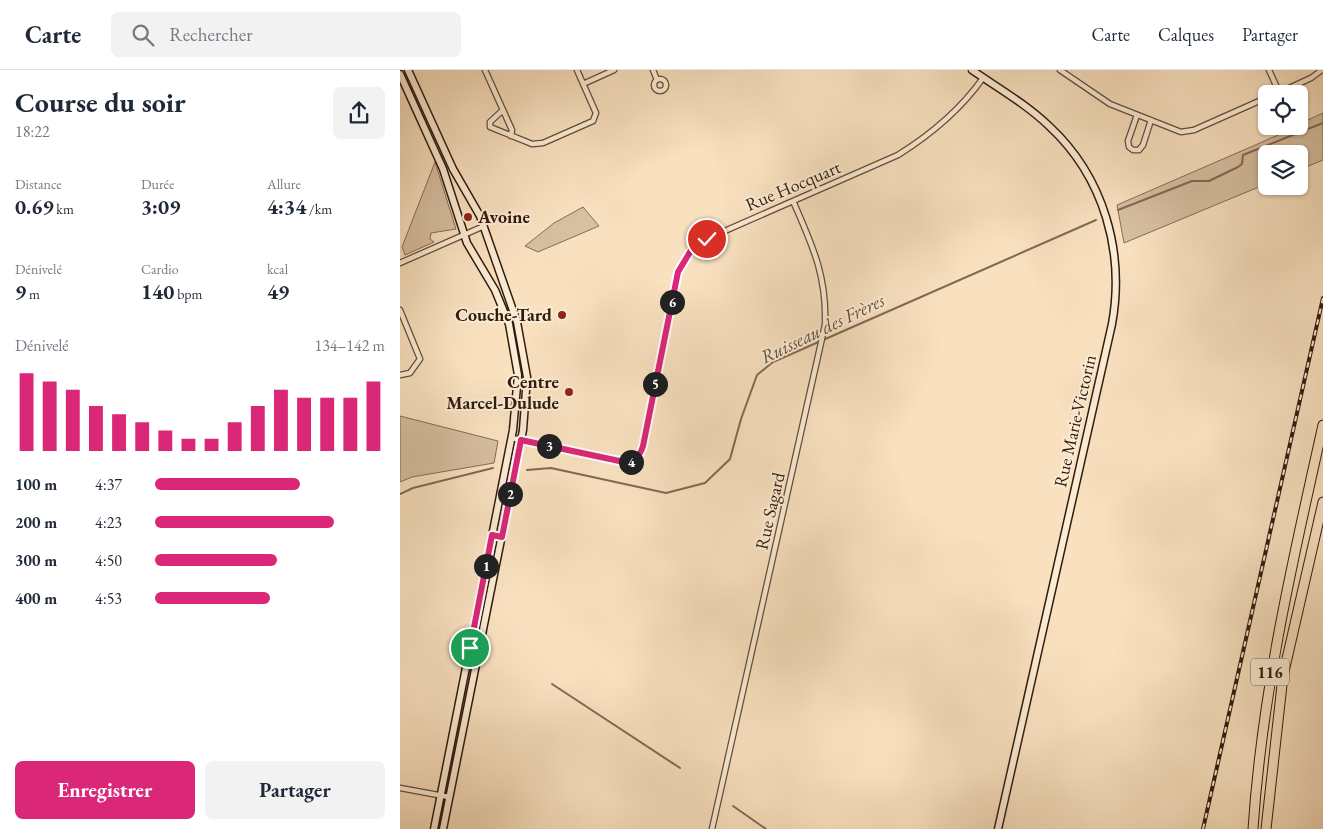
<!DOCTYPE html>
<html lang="fr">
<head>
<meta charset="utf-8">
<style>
  body { margin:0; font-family:"EB Garamond",serif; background:#f2f2f3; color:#1f2937; height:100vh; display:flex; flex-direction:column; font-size:19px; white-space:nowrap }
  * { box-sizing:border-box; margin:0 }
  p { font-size:16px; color:#747a83 }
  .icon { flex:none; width:28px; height:28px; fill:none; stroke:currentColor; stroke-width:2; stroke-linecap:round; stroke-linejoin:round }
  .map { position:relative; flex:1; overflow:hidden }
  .drawer { display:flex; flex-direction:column; background:#fff; width:400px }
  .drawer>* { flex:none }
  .controls { position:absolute; left:858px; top:15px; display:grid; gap:10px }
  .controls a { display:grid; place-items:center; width:50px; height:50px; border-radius:8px; background:#fff; box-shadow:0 1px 4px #0004; font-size:25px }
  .pin { position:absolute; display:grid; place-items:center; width:42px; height:42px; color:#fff; margin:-21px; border:2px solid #fff; border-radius:50%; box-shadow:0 1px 5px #0007 }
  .km { position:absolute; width:25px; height:25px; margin:-12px; border-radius:50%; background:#222; color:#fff; font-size:14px; line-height:25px; text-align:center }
  .round { display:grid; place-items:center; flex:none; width:52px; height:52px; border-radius:8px; background:#f2f2f3 }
  .overview { display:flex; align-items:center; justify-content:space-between; height:85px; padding:0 15px }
  h1 { font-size:28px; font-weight:700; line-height:38px }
  .figures { display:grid; grid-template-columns:repeat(3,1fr); gap:8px; height:85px; padding:5px 15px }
  .figures div { display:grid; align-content:center }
  .figures b { font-size:21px; font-weight:700 }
  .figures small { font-size:14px; font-weight:400 }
  .figures p { font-size:14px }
  .chart { height:140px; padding:10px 15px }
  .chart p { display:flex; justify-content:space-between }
  .chart svg { width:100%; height:90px; margin-top:5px; stroke:#db2777; stroke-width:6 }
  .action { display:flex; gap:10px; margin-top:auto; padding:10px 15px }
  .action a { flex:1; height:58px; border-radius:8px; background:#db2777; color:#fff; font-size:20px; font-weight:700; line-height:58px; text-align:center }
  .action a+a { background:#f2f2f3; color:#1f2937 }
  ul { padding:0 15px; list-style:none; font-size:16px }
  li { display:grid; grid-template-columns:80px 60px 1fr; align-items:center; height:38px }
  li i { height:12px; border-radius:6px; background:#db2777 }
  header { display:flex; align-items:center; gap:30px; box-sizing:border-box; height:70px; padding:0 25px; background:#fff; border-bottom:1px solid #e0e1e3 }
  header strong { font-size:24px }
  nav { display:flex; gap:28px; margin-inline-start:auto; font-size:18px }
  .search { width:350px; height:45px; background:#f2f2f3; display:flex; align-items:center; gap:12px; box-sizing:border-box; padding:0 18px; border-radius:8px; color:#747a83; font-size:19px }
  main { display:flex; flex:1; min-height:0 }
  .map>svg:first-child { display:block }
  .green { fill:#d7bfa1; stroke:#856c56 }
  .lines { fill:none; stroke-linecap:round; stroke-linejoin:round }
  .stream { stroke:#826952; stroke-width:2 }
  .street-casing { stroke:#644c38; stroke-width:7 }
  .secondary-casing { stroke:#331a0a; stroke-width:9 }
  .highway-casing { stroke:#331a0a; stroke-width:11 }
  .street { stroke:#fbecd6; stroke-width:4.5 }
  .secondary { stroke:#fbecd6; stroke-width:6 }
  .highway { stroke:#f9e1c0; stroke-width:9 }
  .rail-casing { stroke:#331a0a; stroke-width:4 }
  .rail { stroke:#fbecd6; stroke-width:2; stroke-dasharray:5.5; stroke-linecap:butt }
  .route-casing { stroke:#fff; stroke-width:10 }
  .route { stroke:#db2777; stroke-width:6 }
  .poi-dot { fill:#8f2418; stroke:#fbecd6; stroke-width:2 }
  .labels { text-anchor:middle; stroke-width:4; stroke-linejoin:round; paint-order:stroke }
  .shield { fill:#fbecd6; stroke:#6f5947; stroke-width:1 }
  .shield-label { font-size:16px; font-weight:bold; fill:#331a0a }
  .street-label { font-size:18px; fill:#331a0a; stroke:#fbecd6 }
  .poi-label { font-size:18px; font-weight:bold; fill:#331a0a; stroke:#fbecd6; text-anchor:end }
  .water-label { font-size:19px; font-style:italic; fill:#674e3a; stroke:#fbecd6 }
</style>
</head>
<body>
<header>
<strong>Carte</strong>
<div class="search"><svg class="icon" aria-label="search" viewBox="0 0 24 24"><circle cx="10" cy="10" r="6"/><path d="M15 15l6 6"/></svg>Rechercher</div>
<nav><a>Carte</a><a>Calques</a><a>Partager</a></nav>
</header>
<main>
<section class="drawer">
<div class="overview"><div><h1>Course du soir</h1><p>18:22</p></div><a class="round"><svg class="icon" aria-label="share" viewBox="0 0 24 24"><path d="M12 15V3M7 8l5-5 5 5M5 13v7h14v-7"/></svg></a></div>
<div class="figures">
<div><p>Distance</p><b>0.69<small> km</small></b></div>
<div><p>Durée</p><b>3:09</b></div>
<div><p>Allure</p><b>4:34<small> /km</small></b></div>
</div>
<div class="figures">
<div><p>Dénivelé</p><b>9<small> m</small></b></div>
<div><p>Cardio</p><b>140<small> bpm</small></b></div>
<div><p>kcal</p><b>49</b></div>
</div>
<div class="chart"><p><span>Dénivelé</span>134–142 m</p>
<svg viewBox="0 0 160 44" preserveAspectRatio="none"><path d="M5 44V6M15 44V10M25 44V14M35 44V22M45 44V26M55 44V30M65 44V34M75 44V38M85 44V38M95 44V30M105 44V22M115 44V14M125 44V18M135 44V18M145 44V18M155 44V10"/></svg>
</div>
<ul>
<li><b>100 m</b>4:37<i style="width:63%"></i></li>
<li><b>200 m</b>4:23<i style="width:78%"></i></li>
<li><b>300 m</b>4:50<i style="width:53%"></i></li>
<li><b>400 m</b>4:53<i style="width:50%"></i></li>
</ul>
<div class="action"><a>Enregistrer</a><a>Partager</a></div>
</section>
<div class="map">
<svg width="923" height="759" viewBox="0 0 923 759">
  <rect width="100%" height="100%" fill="#f9e1c0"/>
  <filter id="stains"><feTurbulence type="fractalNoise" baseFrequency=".004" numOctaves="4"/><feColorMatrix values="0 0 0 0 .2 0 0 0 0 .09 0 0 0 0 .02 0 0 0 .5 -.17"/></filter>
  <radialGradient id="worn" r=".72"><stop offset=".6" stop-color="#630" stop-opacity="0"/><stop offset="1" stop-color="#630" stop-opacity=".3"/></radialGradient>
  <path class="green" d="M923,43V90L899,100V84H866V114L724,173L717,135L899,56V54Z
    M35,92L56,159L31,163L30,169L34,172L5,185L2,177Z
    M183,137L199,156L138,182L125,176L154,153Z
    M0,346L98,371L94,393L12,407L0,412Z"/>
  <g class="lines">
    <path class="stream" d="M718,140L792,111H809L838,97L842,94L843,85L923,53
      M127,400L151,398L266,423L305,413L330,389L341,349L357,305L373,292L696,150
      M0,424L13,418L93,398
      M152,614L280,698
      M333,736L366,759"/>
    <g class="street-casing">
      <path id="street" d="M85,0L112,60L111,66
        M253,0L257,10
        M660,0L710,34L781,62L794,60L866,28
        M869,0L879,22
        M254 15a6 6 0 1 1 12 0a6 6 0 1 1-12 0Z
        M183,14L214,0
        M876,24L911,8L922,0
        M103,40L90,52V57L132,74L143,73L193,51L196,43L177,0
        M737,45L728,71L729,77L733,80H739L743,75L751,50
        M0,193L84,156
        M0,240L20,289L10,303L0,305
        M112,368L222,392L235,389L243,376L277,206L290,183L311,167L498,85C530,65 561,39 583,8
        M0,718L49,727
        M312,759L425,255C427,205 412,175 393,131"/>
    </g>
    <g class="secondary-casing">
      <path id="secondary" d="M8,0L53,99L80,146L117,252L127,307L123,360L43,759
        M572,0C598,18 626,34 649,56C704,107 725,182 712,254L598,759
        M0,4L43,99L67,173L95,220L109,254L118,305L113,360L34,759"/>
    </g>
    <g class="highway-casing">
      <path id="highway" d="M853,759C862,622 893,489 923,355
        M866,759L883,606L923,432"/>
    </g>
    <use href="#street" class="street"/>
    <use href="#secondary" class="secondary"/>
    <use href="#highway" class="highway"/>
    <g class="rail-casing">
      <path id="rail" d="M803,759L923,228"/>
    </g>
    <use href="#rail" class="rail"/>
  </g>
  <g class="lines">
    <g class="route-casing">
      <path id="route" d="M70,578L92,465L102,467L121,370L224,392C235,392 240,386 243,376L278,202L290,182L307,169"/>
    </g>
    <use href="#route" class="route"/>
  </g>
  <g class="poi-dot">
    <circle cx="68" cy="147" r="5"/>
    <circle cx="162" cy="245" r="5"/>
    <circle cx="169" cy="322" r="5"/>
  </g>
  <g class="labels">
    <rect class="shield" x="851" y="588.5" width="38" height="27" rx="4"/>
    <g class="shield-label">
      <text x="870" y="608">116</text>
    </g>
    <g class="street-label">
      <text transform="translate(393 116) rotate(-23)" y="6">Rue Hocquart</text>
      <text transform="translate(675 351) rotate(-77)" y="6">Rue Marie-Victorin</text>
      <text transform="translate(370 441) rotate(-77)" y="6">Rue Sagard</text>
    </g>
    <g class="poi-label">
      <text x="78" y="153" text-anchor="start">Avoine</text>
      <text x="152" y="251">Couche-Tard</text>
      <text x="159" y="318">Centre<tspan x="159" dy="21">Marcel-Dulude</tspan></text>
    </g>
    <g class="water-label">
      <text transform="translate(422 258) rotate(-26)" y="7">Ruisseau des Frères</text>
    </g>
  </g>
  <rect width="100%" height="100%" filter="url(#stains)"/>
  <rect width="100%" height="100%" fill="url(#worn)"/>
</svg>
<div class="controls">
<a><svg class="icon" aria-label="locate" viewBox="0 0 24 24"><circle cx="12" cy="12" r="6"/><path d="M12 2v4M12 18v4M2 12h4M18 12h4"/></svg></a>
<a><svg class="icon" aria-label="layers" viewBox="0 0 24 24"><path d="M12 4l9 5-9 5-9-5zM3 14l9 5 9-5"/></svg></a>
</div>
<div class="pin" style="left:70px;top:578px;background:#1e9e55"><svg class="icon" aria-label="arrive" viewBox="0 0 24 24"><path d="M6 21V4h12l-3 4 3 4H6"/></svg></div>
<div class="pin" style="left:307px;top:169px;background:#d93025"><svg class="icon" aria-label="check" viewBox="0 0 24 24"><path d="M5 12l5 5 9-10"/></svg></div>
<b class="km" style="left:86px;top:496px">1</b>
<b class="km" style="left:110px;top:424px">2</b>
<b class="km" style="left:149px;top:376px">3</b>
<b class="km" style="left:231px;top:392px">4</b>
<b class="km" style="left:255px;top:314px">5</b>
<b class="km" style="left:272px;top:232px">6</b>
</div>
</main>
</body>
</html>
